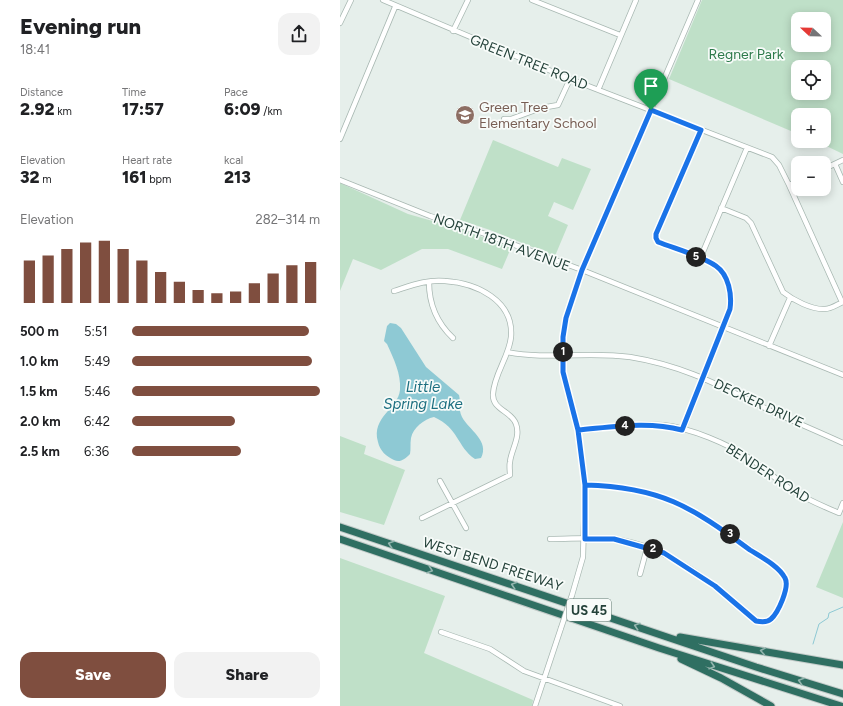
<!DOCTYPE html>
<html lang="en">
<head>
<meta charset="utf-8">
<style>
  body { margin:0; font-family:Figtree,sans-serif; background:#f2f2f2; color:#202124; height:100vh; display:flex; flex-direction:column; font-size:15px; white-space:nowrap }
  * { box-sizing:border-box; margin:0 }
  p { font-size:13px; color:#757577 }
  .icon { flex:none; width:22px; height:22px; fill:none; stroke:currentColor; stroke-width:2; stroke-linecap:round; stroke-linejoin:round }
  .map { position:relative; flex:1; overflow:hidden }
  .side { display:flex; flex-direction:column; background:#fff; width:340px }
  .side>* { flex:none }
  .needle { width:26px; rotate:292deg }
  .controls { position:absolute; left:451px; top:12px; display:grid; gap:8px }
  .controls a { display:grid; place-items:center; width:40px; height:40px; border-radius:8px; background:#fff; box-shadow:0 2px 10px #0003; font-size:20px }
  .pin { position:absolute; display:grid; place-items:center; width:34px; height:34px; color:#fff; margin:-41px -17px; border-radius:50% 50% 50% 0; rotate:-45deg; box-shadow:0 0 4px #0007 }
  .pin .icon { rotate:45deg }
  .km { position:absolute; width:20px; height:20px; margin:-10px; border-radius:50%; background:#222; color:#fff; font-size:11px; line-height:20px; text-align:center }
  .round { display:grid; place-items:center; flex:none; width:42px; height:42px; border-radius:12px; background:#f2f2f2 }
  .overview { display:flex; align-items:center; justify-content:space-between; height:68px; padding:0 20px }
  h1 { font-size:22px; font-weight:800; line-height:30px }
  .metrics { display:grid; grid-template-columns:repeat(3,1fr); gap:6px; height:68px; padding:4px 20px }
  .metrics div { display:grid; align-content:center }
  .metrics b { font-size:17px; font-weight:800 }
  .metrics small { font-size:11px; font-weight:400 }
  .metrics p { font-size:11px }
  .chart { height:112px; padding:8px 20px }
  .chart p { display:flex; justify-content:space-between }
  .chart svg { width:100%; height:72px; margin-top:4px; stroke:#7f4e3f; stroke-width:6 }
  .cta { display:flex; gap:8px; margin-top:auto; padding:8px 20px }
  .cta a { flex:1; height:46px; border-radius:12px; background:#7f4e3f; color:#fff; font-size:16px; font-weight:800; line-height:46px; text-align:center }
  .cta a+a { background:#f2f2f2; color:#202124 }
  ul { padding:0 20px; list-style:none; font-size:13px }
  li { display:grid; grid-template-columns:64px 48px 1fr; align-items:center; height:30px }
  li i { height:10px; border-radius:5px; background:#7f4e3f }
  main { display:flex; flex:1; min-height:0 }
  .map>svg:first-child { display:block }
  .green { fill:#bfe0c8; fill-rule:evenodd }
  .water { fill:#8ec9d4 }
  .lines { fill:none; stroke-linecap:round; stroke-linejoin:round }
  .stream { stroke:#8ec9d4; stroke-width:1 }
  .minor-casing { stroke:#a8b8b2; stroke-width:6 }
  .highway-casing { stroke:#c2cac8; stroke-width:9 }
  .minor { stroke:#fff; stroke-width:4.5 }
  .highway { stroke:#2f6f62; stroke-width:7 }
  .minor-bridge-casing { stroke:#a8b8b2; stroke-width:6; stroke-linecap:butt }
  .minor-bridge { stroke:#fff; stroke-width:4.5 }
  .oneway { stroke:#93b5ae }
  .route-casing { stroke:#fff; stroke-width:8 }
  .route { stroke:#1a73e8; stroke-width:5 }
  .labels { text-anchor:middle; stroke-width:3.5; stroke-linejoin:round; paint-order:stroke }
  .shield { fill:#f7fbf9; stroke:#637a73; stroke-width:1 }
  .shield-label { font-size:13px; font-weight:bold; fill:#24423a }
  .park-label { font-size:14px; fill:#2d7a4b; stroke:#f7fbf9 }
  .street-label { font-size:14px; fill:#24423a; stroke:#f7fbf9 }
  .education-label { font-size:14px; fill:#785e54; stroke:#f7fbf9; text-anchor:start }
  .water-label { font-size:15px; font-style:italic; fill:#1c6f80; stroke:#f7fbf9 }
</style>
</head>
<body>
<main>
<section class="side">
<div class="overview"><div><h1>Evening run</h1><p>18:41</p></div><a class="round"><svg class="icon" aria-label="share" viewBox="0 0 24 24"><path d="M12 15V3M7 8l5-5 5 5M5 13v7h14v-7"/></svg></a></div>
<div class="metrics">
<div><p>Distance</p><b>2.92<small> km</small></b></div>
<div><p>Time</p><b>17:57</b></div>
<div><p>Pace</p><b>6:09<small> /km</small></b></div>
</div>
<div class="metrics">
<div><p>Elevation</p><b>32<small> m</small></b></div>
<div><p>Heart rate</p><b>161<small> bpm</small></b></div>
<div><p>kcal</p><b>213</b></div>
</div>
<div class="chart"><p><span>Elevation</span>282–314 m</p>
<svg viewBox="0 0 160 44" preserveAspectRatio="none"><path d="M5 44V18M15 44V15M25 44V11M35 44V7M45 44V6M55 44V11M65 44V18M75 44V25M85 44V31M95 44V36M105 44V38M115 44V37M125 44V32M135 44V26M145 44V21M155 44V19"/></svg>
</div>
<ul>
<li><b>500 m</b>5:51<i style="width:94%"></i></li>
<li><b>1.0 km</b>5:49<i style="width:96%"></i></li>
<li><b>1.5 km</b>5:46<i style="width:100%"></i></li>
<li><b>2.0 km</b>6:42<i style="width:55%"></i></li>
<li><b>2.5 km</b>6:36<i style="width:58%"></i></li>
</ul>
<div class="cta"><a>Save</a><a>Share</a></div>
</section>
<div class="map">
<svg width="503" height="706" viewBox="0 0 503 706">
  <rect width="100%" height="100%" fill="#e6efeb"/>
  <path class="green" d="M362,0H503V154L476,141H484V115H458V134L329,79ZM458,19H484V45H458ZM458,67H484V93H458Z
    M153,140L218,167L222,158L251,169L233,210L214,202L208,216L228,225L215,256L150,230L120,220Z
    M0,183L68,214L124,230L171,248L162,269L108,249H82L41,270L13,259L0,291Z
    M0,436L26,446L24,454L65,470L44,525L0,512Z
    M503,522V598L476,587Z
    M0,558L105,596L84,653L193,700L192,706H0Z"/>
  <path class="water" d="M50,323L56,324L61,328L86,367L119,395C121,402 118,409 122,417C129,430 150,441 141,458L135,459C117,447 119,428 94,417C84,419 73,428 71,438C70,444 71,449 70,454C65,459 60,463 54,460C46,456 40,451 38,442C31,417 58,409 60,390C61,373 54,360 47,344L44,341L47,326Z"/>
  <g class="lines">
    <path class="stream" d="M473,644L479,624L488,618L489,613L503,607"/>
    <g class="minor-casing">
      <path id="minor" d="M43,0L230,79L432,157L439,165L449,185L502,302
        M192,0L280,35
        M0,23L11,0
        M113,31L128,0
        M258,90L296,0
        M164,119H171L201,108L218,105L230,79
        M0,139L55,7
        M495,164L503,182
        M484,169L503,160
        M0,180L90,216L137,231L242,270L503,375
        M449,185L458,181
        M381,208L406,218L411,223L443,292C453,300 472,310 485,309C491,309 498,304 503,302
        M360,259L407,148
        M89,282C89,304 96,322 113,338
        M54,291C70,286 87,279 105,281C136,283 174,300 171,337C169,357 154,374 153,394C152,410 172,411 176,424C181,437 171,450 170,462C169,466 170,471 170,475L82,518
        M429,346L450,298
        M167,352C208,360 249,351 290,357C346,366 382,387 431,411C455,422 479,432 503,443
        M343,430L390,309C392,295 389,275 376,266C362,256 336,249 318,242L316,238V234L361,130
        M238,431C266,428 295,423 323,425C351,428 388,444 411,459C425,469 438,481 452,490C467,500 483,506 499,513L503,503
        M100,481L126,528
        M210,539C231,539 253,537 273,539C330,546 375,585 416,621C421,622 427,623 431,620C438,613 450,587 445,578C439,566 421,557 410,549C351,506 320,487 245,485
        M300,574L307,548
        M232,595L243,557L245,485L238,431L223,372V337L226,318L242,270L358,0
        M101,632L150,649L184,671L280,706
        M195,706L221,628"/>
    </g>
    <g class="highway-casing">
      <path id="highway" d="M0,527L416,667L503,694
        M0,539L319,648L501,706
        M340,637L503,665
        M341,659L381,678L431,706"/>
    </g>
    <use href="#minor" class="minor"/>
    <use href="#highway" class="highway"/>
    <g class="minor-bridge-casing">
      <path id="minor-bridge" d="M221,628L232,595"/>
    </g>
    <use href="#minor-bridge" class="minor-bridge"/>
  </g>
  <defs><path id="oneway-chevron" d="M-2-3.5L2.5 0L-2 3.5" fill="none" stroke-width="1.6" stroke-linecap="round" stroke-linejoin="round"/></defs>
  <g class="oneway">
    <use href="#oneway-chevron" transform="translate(51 544) rotate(-162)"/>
    <use href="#oneway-chevron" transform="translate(90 570) rotate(19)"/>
    <use href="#oneway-chevron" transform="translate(174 585) rotate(-162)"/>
    <use href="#oneway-chevron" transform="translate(297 626) rotate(-162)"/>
    <use href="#oneway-chevron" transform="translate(423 651) rotate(-170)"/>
    <use href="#oneway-chevron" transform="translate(372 666) rotate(18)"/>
    <use href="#oneway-chevron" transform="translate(461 681) rotate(-163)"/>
  </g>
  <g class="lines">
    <g class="route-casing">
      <path id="route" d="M311,110L242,270L226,318L223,337V372L238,430L245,485V539H274L324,553L375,586L416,621C421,622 427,623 431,619C438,613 450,587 445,578C439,566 421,557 410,550C351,506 320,487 245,485L238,430C273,427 308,421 342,430L390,309C392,295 389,275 376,266C362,256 336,249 318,242L316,238V234L361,130L311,110"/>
    </g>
    <use href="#route" class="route"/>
  </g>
  <defs>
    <g id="school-disc" transform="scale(1)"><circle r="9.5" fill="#8d6e63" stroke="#f7fbf9"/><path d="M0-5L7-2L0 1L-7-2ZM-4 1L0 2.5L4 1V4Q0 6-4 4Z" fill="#fff"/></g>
  </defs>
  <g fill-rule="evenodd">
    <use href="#school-disc" x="125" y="115"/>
  </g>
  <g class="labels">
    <rect class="shield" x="227" y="599" width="44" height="22" rx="3"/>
    <g class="shield-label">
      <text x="249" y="615">US 45</text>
    </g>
    <g class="park-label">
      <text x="406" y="59">Regner Park</text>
    </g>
    <g class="street-label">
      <text transform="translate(189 62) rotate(22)" y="5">GREEN TREE ROAD</text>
      <text transform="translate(162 242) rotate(20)" y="5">NORTH 18TH AVENUE</text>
      <text transform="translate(419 403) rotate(25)" y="5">DECKER DRIVE</text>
      <text transform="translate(428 473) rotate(33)" y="5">BENDER ROAD</text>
      <text transform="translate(153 564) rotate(18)" y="5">WEST BEND FREEWAY</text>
    </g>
    <g class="education-label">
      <text x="139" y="112">Green Tree<tspan x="139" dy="16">Elementary School</tspan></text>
    </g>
    <g class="water-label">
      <text x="83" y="392">Little<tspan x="83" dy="17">Spring Lake</tspan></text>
    </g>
  </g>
</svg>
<div class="controls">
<a><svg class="needle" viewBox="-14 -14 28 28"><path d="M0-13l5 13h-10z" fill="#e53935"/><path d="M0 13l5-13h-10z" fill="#757577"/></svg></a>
<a><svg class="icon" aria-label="locate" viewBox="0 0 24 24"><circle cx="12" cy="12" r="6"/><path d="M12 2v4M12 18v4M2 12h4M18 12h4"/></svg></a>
<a>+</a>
<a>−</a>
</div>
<div class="pin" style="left:311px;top:110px;background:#1e9e55"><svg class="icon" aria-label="arrive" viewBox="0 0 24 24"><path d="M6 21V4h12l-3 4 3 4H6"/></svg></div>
<b class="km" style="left:223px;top:352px">1</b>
<b class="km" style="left:313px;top:549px">2</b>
<b class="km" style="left:390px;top:534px">3</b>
<b class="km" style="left:285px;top:426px">4</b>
<b class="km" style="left:356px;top:257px">5</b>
</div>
</main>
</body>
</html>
